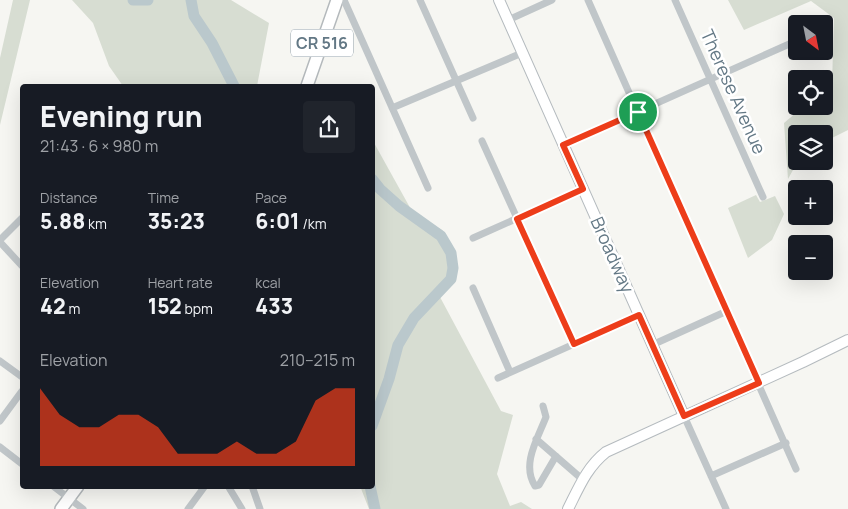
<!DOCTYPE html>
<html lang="en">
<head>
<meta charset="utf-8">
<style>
  body { margin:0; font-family:Manrope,sans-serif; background:#20242c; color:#f1f3f6; height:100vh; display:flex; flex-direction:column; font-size:19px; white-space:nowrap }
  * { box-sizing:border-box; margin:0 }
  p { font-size:16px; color:#9ea1a6 }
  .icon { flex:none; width:28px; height:28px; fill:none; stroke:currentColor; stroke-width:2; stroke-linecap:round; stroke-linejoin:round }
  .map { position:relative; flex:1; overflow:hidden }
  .drawer { position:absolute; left:20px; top:84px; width:355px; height:405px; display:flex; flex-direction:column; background:#171b24; border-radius:5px; box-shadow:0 5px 20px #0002 }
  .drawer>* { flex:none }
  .needle { width:32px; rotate:148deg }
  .controls { position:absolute; left:788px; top:15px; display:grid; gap:10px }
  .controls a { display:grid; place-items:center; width:45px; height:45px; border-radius:5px; background:#171b24; box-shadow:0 5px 20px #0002; font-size:25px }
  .pin { position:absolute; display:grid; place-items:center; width:42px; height:42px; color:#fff; margin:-21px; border:2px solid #fff; border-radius:50%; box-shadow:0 1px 5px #0007 }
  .round { display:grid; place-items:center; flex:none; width:52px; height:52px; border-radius:5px; background:#20242c }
  .headline { display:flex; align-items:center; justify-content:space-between; height:85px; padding:0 20px }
  h1 { font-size:28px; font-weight:800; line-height:38px }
  .stats { display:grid; grid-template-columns:repeat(3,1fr); gap:8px; height:85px; padding:5px 20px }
  .stats div { display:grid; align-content:center }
  .stats b { font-size:21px; font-weight:800 }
  .stats small { font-size:14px; font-weight:400 }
  .stats p { font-size:14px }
  .chart { height:140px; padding:10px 20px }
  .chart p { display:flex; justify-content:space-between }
  .chart svg { width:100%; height:90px; margin-top:5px; fill:#ed3d1a; opacity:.7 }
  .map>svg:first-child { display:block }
  .green { fill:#d7ddd2 }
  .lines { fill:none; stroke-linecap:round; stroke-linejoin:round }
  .river { stroke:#bac8cc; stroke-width:11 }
  .secondary-casing { stroke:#b5bbbf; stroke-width:12 }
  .primary-casing { stroke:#b4b9bc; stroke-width:14 }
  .street { stroke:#c0c6c9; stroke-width:7 }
  .secondary { stroke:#fff; stroke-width:10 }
  .primary { stroke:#fff; stroke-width:11 }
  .route-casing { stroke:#fff; stroke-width:10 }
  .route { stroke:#ed3d1a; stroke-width:6 }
  .labels { text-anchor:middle; stroke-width:5; stroke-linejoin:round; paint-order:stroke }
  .shield { fill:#fff; stroke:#92a0aa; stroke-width:1 }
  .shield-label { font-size:16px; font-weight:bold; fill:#637885 }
  .street-label { font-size:18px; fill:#637885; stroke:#fff }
</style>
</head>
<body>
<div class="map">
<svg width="848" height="509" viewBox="0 0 848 509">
  <rect width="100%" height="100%" fill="#f6f6f2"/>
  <path class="green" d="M13,0H30L0,125V58Z
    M72,0H231L269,23L257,86H123L109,66L93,23Z
    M728,0H848V130L824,142V134H796V161H798L788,179L784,123L804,106H824V90L832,84L834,18L811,1L744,30Z
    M373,141L413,213L442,230L455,253V277L440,297L501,411L513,415L497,474L510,506L521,502L532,509H369L360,486H372Z
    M756,195L760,202L775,196L784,214L772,240L748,258L728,208Z"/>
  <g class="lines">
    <path class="river" d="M133,0H148
      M191,0L194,16L212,43L234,86
      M372,179L380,189L399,206L441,236L451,253L453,268L451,279L414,318L398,345L389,379L372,426
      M370,486L375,509"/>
    <g class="secondary-casing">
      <path id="secondary" d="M499,0L684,416
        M568,509C579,487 587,467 606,452L803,362L848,340"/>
    </g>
    <g class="primary-casing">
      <path id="primary" d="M307,86L337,0
        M61,509L78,486"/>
    </g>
    <path class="street" d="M344,0L428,188
      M420,0L473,118
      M588,0L796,469
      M675,0L763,197
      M508,20L552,0
      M392,108L522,53
      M482,141L574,344
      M563,145L796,41
      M473,238L583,189
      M0,240L22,218
      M0,242L22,266
      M473,288L510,372
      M652,345L727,311
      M0,361L22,377
      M498,378L639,315
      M543,406L546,417C538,438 521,464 535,486L539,485L556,456
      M684,416L726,509
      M0,421L22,391
      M536,439L582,479
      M0,447L22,464
      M711,476L786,443
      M53,486L83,509
      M228,486L242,509
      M252,486L260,509
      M188,509L205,486"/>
    <use href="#secondary" class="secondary"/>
    <use href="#primary" class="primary"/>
  </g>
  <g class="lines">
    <g class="route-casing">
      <path id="route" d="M638,112L759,383L684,416L639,315L574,344L517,219L583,189L563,145Z"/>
    </g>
    <use href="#route" class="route"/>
  </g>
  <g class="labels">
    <rect class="shield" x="291" y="29.5" width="62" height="27" rx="4"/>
    <g class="shield-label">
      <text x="322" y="49">CR 516</text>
    </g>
    <g class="street-label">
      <text transform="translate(733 92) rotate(66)" y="6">Therese Avenue</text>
      <text transform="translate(612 255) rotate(66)" y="6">Broadway</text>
    </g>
  </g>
</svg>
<div class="controls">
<a><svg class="needle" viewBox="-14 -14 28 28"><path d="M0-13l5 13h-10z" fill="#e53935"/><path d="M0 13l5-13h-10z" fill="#9ea1a6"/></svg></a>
<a><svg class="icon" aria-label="locate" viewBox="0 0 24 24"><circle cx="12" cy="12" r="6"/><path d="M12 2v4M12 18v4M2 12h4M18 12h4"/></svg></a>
<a><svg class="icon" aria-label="layers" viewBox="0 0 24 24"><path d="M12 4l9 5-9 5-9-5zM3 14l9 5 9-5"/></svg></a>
<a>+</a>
<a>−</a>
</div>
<div class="pin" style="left:638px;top:112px;background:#1e9e55"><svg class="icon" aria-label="arrive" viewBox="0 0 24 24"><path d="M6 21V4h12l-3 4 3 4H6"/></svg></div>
<section class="drawer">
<div class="headline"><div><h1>Evening run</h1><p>21:43 · 6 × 980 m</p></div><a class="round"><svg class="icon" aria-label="share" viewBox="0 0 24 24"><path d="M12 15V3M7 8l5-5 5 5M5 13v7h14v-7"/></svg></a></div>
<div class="stats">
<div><p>Distance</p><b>5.88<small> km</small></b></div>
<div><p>Time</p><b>35:23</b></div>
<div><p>Pace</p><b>6:01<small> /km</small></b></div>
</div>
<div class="stats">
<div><p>Elevation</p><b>42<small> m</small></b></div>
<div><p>Heart rate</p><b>152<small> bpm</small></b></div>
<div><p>kcal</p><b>433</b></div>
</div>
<div class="chart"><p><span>Elevation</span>210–215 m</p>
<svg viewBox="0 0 160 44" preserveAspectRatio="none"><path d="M0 44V6L10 19L20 25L30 25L40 19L50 19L60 25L70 38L80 38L90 38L100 32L110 38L120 38L130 32L140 12L150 6L160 6V44z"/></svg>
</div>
</section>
</div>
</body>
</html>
